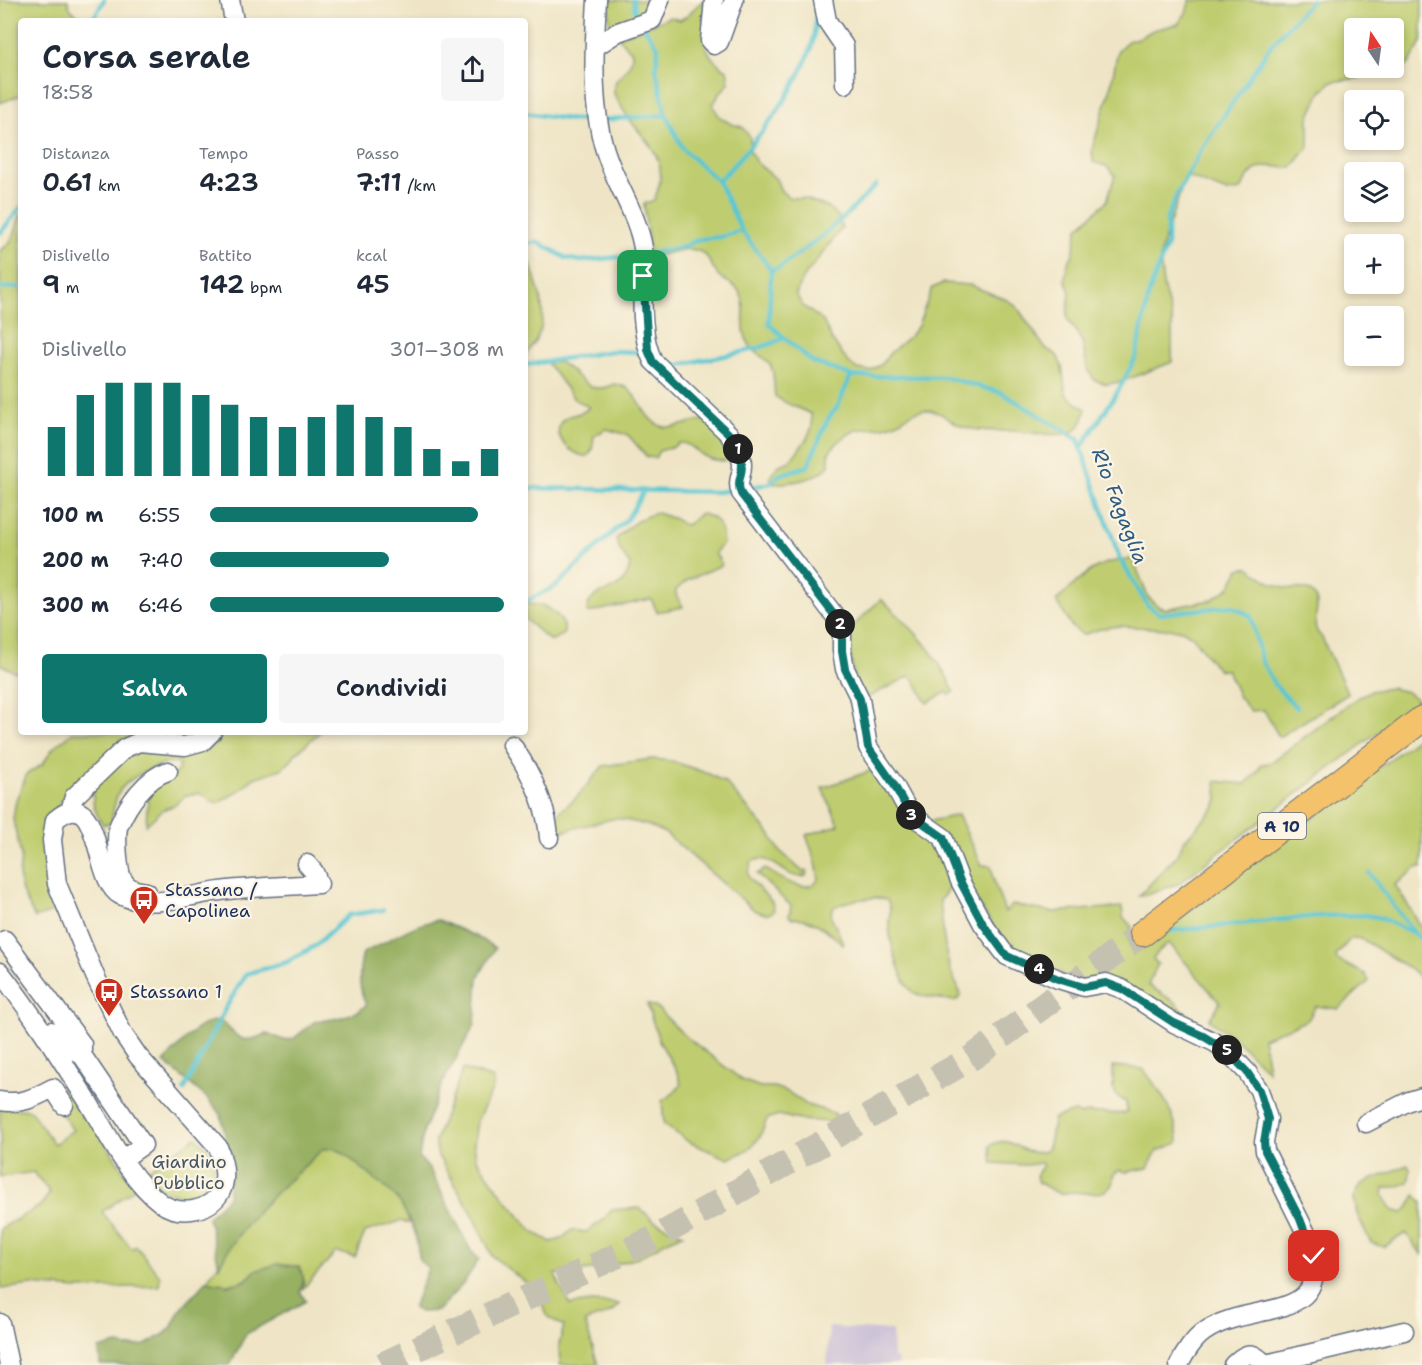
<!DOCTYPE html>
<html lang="it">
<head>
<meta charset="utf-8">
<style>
  body { margin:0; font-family:"Shantell Sans",sans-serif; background:#f6f6f7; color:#1f2937; height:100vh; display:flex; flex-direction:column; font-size:22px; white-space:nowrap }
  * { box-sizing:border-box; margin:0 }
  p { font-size:20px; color:#747a83 }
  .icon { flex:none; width:33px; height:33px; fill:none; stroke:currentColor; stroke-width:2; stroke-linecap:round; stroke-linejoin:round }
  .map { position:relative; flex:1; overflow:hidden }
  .sheet { position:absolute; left:18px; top:18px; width:510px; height:717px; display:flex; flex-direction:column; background:#fff; border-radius:6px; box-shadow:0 3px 9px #0003 }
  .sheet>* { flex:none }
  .needle { width:39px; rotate:347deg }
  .fabs { position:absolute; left:1344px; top:18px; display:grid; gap:12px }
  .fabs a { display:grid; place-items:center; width:60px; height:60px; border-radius:6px; background:#fff; box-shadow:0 3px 9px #0003; font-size:30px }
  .pin { position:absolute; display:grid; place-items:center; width:51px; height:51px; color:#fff; margin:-26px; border-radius:12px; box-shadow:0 3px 9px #0006 }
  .km { position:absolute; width:30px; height:30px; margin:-15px; border-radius:50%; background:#222; color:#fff; font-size:16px; line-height:30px; text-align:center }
  .round { display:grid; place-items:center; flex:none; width:63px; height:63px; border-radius:6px; background:#f6f6f7 }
  .headline { display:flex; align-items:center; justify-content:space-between; height:102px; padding:0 24px }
  h1 { font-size:33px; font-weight:600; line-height:45px }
  .metrics { display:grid; grid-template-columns:repeat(3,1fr); gap:9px; height:102px; padding:6px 24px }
  .metrics div { display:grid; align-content:center }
  .metrics b { font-size:26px; font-weight:600 }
  .metrics small { font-size:16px; font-weight:400 }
  .metrics p { font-size:16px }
  .chart { height:168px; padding:12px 24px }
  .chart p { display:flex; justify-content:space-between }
  .chart svg { width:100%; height:108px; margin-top:6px; stroke:#0f766e; stroke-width:6 }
  .action { display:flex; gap:12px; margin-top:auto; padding:12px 24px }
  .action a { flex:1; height:69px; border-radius:6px; background:#0f766e; color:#fff; font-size:24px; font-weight:600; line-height:69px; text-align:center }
  .action a+a { background:#f6f6f7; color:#1f2937 }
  ul { padding:0 24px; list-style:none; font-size:20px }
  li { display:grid; grid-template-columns:96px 72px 1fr; align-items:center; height:45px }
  li i { height:15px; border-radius:8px; background:#0f766e }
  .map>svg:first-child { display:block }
  .industrial { fill:#c9bfd7 }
  .green { fill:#bfcd6f; stroke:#6d7e66; stroke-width:1.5 }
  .forest { fill:#97b062; stroke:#597060; stroke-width:1.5 }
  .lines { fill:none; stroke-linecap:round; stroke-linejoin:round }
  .stream { stroke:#5ac6d2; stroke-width:4.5 }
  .highway-tunnel { stroke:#c5c1b1; stroke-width:26; stroke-dasharray:26 13; stroke-linecap:butt }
  .minor-casing { stroke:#656f82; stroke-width:21 }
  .highway-casing { stroke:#656f82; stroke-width:28 }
  .minor { stroke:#fff; stroke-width:18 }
  .highway { stroke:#f3c26a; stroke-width:26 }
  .route-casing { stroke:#fff; stroke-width:12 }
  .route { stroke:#0f766e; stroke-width:8 }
  .labels { text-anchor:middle; stroke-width:4.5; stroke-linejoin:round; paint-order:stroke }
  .shield { fill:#fcf5e5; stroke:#5e6a86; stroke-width:1.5 }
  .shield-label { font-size:16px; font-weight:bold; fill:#1b2f5e }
  .poi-label { font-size:18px; fill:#1b2f5e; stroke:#fcf5e5; text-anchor:start }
  .park-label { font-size:18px; fill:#445662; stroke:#fcf5e5 }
  .water-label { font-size:20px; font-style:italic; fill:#2e5c81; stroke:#fcf5e5 }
</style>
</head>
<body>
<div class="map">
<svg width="1422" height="1365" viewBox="0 0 1422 1365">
  <rect width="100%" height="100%" fill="#fcf5e5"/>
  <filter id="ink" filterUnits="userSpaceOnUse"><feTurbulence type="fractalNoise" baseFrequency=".0167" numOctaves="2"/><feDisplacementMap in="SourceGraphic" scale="12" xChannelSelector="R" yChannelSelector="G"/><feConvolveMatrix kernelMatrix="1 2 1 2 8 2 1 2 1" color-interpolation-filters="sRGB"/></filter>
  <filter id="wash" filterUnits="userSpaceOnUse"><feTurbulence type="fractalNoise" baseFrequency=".008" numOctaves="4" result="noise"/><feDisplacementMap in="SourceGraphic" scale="24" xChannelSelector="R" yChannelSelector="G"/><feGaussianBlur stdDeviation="1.35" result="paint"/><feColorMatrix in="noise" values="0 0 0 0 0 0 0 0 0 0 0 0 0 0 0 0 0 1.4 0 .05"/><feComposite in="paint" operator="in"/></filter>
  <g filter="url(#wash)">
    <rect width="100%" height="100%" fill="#efe5c6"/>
    <path class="industrial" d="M829,1327L892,1331L893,1358L898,1360V1365H827Z"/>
    <path class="green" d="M0,0H68C68,12 79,16 89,21H21V95L0,103Z
      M608,0H655L653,13L610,29Z
      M704,0C707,30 696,52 727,70L729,83L720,93L713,105L719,116L731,124L742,127L750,137V151L756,162L776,179L781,191L790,198H803L827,207L838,216L842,228L801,281L796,294L802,305L823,321L832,340L847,361L857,369L870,371L882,364L890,353L910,336L918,326L932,288L944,283L970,285L1007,300L1017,307L1045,348L1057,355L1062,367L1066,394L1075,402L1086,409C1084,417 1081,428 1072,432C1059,438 1024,431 1009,431C993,430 980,432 964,427C951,423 941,410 927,410C911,410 906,419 894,424C884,428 872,428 862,429C848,431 837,443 829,452V466C812,482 796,481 774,484L770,477L777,466L790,461L806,440L812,427L811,414C798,407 786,405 775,396C774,389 774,375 772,369C767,355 752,355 746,338C740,323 748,307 740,293C735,283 726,283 719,276C713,270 710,259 704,254C688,242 668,256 650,257L644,204L654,200C675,153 640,142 621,106C619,102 615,97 614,93C612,80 623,75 629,65C631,62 632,56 632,52L618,37L670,17L680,20C690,15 695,6 704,0Z
      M1190,0H1422V41L1409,64L1396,74L1385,68H1394V28H1354V68H1380L1370,69L1358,78L1331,82L1321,92L1309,118V146L1292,168C1264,165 1253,162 1241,190L1227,192L1186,176L1163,243L1160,257L1163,285L1172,319V362L1121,382L1107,384L1094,380L1087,367L1082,341L1067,318L1070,292L1065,279L1067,265L1073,254L1078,228L1107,201L1115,175L1106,166L1093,162L1092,149L1110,90L1118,50L1128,41L1141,37L1153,30L1178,24L1186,13Z
      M21,214V672H15L0,664V250C16,243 15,227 21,214Z
      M525,255L528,258C534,274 545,305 542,322C541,334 532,346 525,356Z
      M559,362C581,374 587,398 614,384C617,385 623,386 627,388C641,398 644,420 661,426C675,431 691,419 707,420L716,429L738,461C726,460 716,463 704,456C694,450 691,443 679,443L673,447L659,451L655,458L647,457L628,435L606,429L594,436L592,450L588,456C573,457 551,437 561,422C567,412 582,417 589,407L574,399L547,363Z
      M657,513L675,519L684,525L690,523L699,514C717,515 722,526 723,543L715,553L722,565L688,580L676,590V595L683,607L657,612L651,599L587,613C587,609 587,606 589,603C598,586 624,597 630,565L620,550L616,539C629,526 639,517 657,513Z
      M1133,559L1148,597L1159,607L1166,609L1211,600L1229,588L1239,569L1249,567C1260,577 1270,584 1285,588C1295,590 1305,586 1312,593C1325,606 1307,625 1321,636L1348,694L1279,737L1264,710L1250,711L1239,697L1227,670H1218L1192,636L1182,630L1120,626L1103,628L1083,635L1072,627L1056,601C1085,576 1091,561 1133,559Z
      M525,599L526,604C531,605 537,604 541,605C554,610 568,622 563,635L550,641L525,619Z
      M881,599C912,627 938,654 954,692L950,695L947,692L927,703L914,679L910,676L863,700L855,681L847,632Z
      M1391,688L1407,692L1419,701L1178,884C1164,887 1153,895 1139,896L1176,856L1184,841L1215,807L1218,799L1216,781L1245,784L1255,775L1262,764L1270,763L1357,698L1370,691Z
      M73,732H204L187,737H141L123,744L62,799L48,825L61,909L35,918L22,892L19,875L21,856L13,819L16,800L27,774L43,764L53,748Z
      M223,732H320L295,754L290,762L281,769L254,778L240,790L220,802L215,803L199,793L185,796L175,805L162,810L146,825C147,815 146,801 151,792C158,779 180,779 179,764L176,762C159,763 126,777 118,794C114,803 113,813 111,823L103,825C95,813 91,802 93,787C107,774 124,754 143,750C166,750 214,759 223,732Z
      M1422,735V868L1418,867L1395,885L1422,928V980L1412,970L1365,941L1357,938L1350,939L1336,956L1337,960L1365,974L1369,981L1338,1009L1316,1006L1308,1020L1263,1038L1268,1071L1232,1036L1209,1020L1220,1003L1169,943L1159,951L1153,959L1158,964L1148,985L1176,1003L1198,1024L1212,1031L1011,955L926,822L958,815L982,865L991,866L995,885L1005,912L1013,905L1051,912L1122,907L1123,917L1132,927L1130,932L1134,936L1136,943L1142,945L1147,944Z
      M652,759L672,761L709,774L726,783L770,834L779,850L803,872L807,871L806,876C785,882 775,852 752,861L748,873L749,878L772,902L774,911C768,916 761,913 754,910L665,833L647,825L616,818L555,833L549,821L577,797L603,766Z
      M879,768L938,837L952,885L940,900C943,924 943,951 952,974C955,982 959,988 961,996L959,999L953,1001C942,999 927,998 916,994C901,987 890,942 889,926C888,915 893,911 887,900C876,895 841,901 832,909L831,916L844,945C828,932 814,917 792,918L789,916L791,906L757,874L765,869C780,877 805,897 819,879L816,862L806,835L839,825L822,788Z
      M647,1004L657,1008L683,1034L742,1080L760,1087H774L788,1092L807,1105L836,1114L835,1119L832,1122L800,1120L778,1115L767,1119L760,1137L748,1150L728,1159L689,1142L664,1124L662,1101L675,1092L681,1084L677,1072L659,1041Z
      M1113,1066L1143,1069C1159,1089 1178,1116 1178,1143L1157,1151L1148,1168L1126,1172L1119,1170L1113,1175C1115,1198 1089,1193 1073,1192C1068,1192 1064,1194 1059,1193C1052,1191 1044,1185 1038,1182L1036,1176L1043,1165L1041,1163L1026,1165L992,1163L990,1146C1013,1131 1018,1159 1046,1151C1051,1145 1051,1127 1054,1118L1075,1112L1079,1115C1098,1109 1110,1117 1127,1112L1126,1102L1118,1097L1113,1089Z
      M463,1069L494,1079L493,1088L477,1121L474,1144L476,1158L503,1196L533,1232L551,1242L561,1239L572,1230L586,1232L602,1221L612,1210L640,1208L654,1221L683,1234C664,1240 651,1253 633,1259C615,1265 596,1269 578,1272C570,1274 563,1272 555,1275L570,1305L591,1302L619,1304C612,1316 598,1316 585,1322L598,1365H560L559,1344L564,1326L548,1317L539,1297L530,1286L492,1256L474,1216L438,1156L435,1141Z
      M67,1084L135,1188L102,1212L132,1249L136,1246L160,1276L159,1286L77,1289L31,1285L1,1289L0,1229L40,1206L50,1193L34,1172L0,1177V1107L30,1110L54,1144L73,1130L50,1097Z
      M196,1137C200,1141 206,1146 209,1151C221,1174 207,1197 183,1199L179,1195L163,1190L160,1193L144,1173Z
      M333,1148L342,1152L392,1193L401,1203L410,1223L401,1221L365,1232L355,1257L336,1252L300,1292L304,1283L255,1271C243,1288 224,1285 206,1281C220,1265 230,1245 244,1228C267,1199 296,1174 323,1149Z
      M1408,1165L1410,1169L1409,1182L1399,1186L1384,1188L1383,1195L1392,1210L1402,1213L1408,1208L1415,1195L1422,1202V1255L1406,1233L1384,1247L1371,1243L1357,1214L1354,1198L1361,1184Z"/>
    <path class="forest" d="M438,920L477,937L495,948L478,978L475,1024L442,1084L424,1130L419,1157L430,1170L471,1251L479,1259L463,1284L437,1311L420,1312L413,1308L428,1268L420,1261L415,1232L401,1204L392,1193L342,1152L333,1148L323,1149C285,1184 243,1219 219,1266L208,1217L228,1197L231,1163L221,1115L207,1098L164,1062C179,1047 198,1020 220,1020C241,1039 239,1045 267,1034L284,1040L293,1039L314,1022L340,1018L359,1011L366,1005C358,988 358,971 363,953C388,942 411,924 438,920Z
      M277,1264L299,1267C305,1276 304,1282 300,1292L306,1301L246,1334L230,1365H100L99,1349L117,1344L126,1347L145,1345L163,1335L171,1328L179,1312L206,1281L228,1285L245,1281L255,1271Z"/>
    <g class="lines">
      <path class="stream" d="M633,0L635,12L640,20
        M92,21L104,0
        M644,27L658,47L656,69L666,115L683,149L718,181L742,231L771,270L769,324L812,362L853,376L945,377L1002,393L1078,439L1120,559L1148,606L1160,614L1232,606L1251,616L1261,660L1274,684L1297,708
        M525,113L573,120H594
        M602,120L666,115
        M718,181C754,146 796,93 812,45C815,34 815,20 817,8
        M0,233L21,207
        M525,244L538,242L566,258L581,261L640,255
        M649,254L685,246L699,239L720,237L742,231
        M771,270L779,268C816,242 846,218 876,185
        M0,288L21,287
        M525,365L612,351L637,352L646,357
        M669,368C707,356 748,356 784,338
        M1081,448L1118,391L1136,357L1149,293L1167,244V218L1176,196L1201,150L1271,45L1312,0
        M743,489L771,483L779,475L808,466L828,419L838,406L851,375
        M525,491L534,488L716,492L734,490
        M525,602L556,586L627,519L644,491
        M1369,873L1415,934L1422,940
        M1169,931L1318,916L1366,915L1381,918L1415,934
        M184,1090L225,1009L246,974L287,962L315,946L349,915L383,910"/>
    </g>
  </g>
  <g filter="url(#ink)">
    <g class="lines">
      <path class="highway-tunnel" d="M382,1365L659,1236L973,1057L1143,933"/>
      <g class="minor-casing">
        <path id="minor" d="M230,0L234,21
          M597,0C594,50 590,112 608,159C619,189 638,217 643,248C644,257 643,267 643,276C642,303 641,337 653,361L729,434C734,443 742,454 742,465C742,478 736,480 741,493L838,620L842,631V651L845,669L860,699L868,747L893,783L910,814L943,837L960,881L983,924L1002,950L1007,956L1058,979L1084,987L1106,983L1122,989L1174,1023L1214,1042L1226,1050L1247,1072L1259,1090L1268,1119L1264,1142L1265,1151L1310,1241C1335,1327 1250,1299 1204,1332C1194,1339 1184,1354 1179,1365
          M714,0L710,41L714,45L719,42L734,0
          M823,0L827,21L844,46L845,84
          M595,47L618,32L652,20L660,0
          M512,745C531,773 547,804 549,838
          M70,811L74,797L125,748L139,742L185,746L203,741L212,732
          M147,892C137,891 128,889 123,880C118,874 115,832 119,825C128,804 146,778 168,771
          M5,940L82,1044V1055
          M0,972C32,1013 59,1056 87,1100C107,1133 130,1180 161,1203C179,1216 210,1212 221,1191C228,1177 223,1160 218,1147L138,1056L123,1034L95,976L57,884L52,840L55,820C102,780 92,881 120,895C153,911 193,893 228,890C258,887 289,886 319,884L314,872L307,864
          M51,1031L64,1043L82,1055L143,1145L123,1159
          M0,1101C21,1105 34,1098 53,1088L64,1105
          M1366,1123L1409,1101L1422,1097
          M0,1323L9,1365
          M1266,1364L1404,1331
          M1233,1365C1248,1351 1252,1351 1266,1365"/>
      </g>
      <g class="highway-casing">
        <path id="highway" d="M1143,933L1422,719"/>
      </g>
      <use href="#minor" class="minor"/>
      <use href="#highway" class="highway"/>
    </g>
  </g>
  <g class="lines" filter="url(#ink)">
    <g class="route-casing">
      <path id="route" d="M643,276L648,350L653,362L729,434C734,443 742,454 742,465C742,478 736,480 741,494L838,620L842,631V651L845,669L860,699L868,747L893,783L910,814L943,837L960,881L983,924L1002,950L1007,956L1058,979L1084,987L1106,983L1122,989L1174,1023L1203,1036L1226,1050L1247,1072L1259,1090L1268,1119L1264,1142L1265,1151L1300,1219L1314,1256"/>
    </g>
    <use href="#route" class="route"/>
  </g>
  <defs>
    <g id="bus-pin" transform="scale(1.5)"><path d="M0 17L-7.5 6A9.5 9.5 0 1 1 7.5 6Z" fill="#c8321e" stroke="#fcf5e5"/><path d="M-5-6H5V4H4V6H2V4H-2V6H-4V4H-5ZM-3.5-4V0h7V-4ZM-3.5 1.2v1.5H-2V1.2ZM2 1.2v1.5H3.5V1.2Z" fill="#fff"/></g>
  </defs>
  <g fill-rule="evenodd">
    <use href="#bus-pin" x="144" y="900"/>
    <use href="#bus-pin" x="109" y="992"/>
  </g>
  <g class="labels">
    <rect class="shield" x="1258" y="813" width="48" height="26" rx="4.5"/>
    <g class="shield-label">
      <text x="1282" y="832">A 10</text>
    </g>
    <g class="poi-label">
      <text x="165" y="896">Stassano /<tspan x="165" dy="21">Capolinea</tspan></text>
      <text x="130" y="998">Stassano 1</text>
    </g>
    <g class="park-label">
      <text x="189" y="1168">Giardino<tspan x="189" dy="21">Pubblico</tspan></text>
    </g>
    <g class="water-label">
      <text transform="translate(1120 506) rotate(69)" y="7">Rio Fagaglia</text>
    </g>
  </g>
</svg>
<div class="fabs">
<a><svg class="needle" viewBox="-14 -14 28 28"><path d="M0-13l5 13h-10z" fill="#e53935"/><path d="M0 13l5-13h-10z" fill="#747a83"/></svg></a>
<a><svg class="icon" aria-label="locate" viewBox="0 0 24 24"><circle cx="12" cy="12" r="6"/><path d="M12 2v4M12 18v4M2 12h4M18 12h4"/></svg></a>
<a><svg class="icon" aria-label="layers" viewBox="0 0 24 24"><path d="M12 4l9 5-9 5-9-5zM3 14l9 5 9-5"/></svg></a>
<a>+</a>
<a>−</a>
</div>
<div class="pin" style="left:643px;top:276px;background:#1e9e55"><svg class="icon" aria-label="arrive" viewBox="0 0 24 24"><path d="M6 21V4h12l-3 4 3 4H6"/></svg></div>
<div class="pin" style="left:1314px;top:1256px;background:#d93025"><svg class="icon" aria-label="check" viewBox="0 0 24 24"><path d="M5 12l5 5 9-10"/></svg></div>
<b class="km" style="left:738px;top:449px">1</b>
<b class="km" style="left:840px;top:624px">2</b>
<b class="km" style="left:911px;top:815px">3</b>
<b class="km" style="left:1039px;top:969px">4</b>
<b class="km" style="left:1227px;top:1050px">5</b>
<section class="sheet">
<div class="headline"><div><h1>Corsa serale</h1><p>18:58</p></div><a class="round"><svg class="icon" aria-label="share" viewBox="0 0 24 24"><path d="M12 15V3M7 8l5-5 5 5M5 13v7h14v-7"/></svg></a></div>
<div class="metrics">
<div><p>Distanza</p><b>0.61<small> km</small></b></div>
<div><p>Tempo</p><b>4:23</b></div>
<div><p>Passo</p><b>7:11<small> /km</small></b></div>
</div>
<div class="metrics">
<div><p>Dislivello</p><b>9<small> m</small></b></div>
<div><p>Battito</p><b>142<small> bpm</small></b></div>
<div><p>kcal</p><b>45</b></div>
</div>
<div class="chart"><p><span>Dislivello</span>301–308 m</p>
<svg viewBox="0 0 160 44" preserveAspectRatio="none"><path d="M5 44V24M15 44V11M25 44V6M35 44V6M45 44V6M55 44V11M65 44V15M75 44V20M85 44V24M95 44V20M105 44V15M115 44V20M125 44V24M135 44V33M145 44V38M155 44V33"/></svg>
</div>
<ul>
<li><b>100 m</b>6:55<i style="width:91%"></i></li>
<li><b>200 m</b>7:40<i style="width:61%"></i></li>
<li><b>300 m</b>6:46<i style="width:100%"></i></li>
</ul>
<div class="action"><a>Salva</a><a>Condividi</a></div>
</section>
</div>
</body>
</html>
